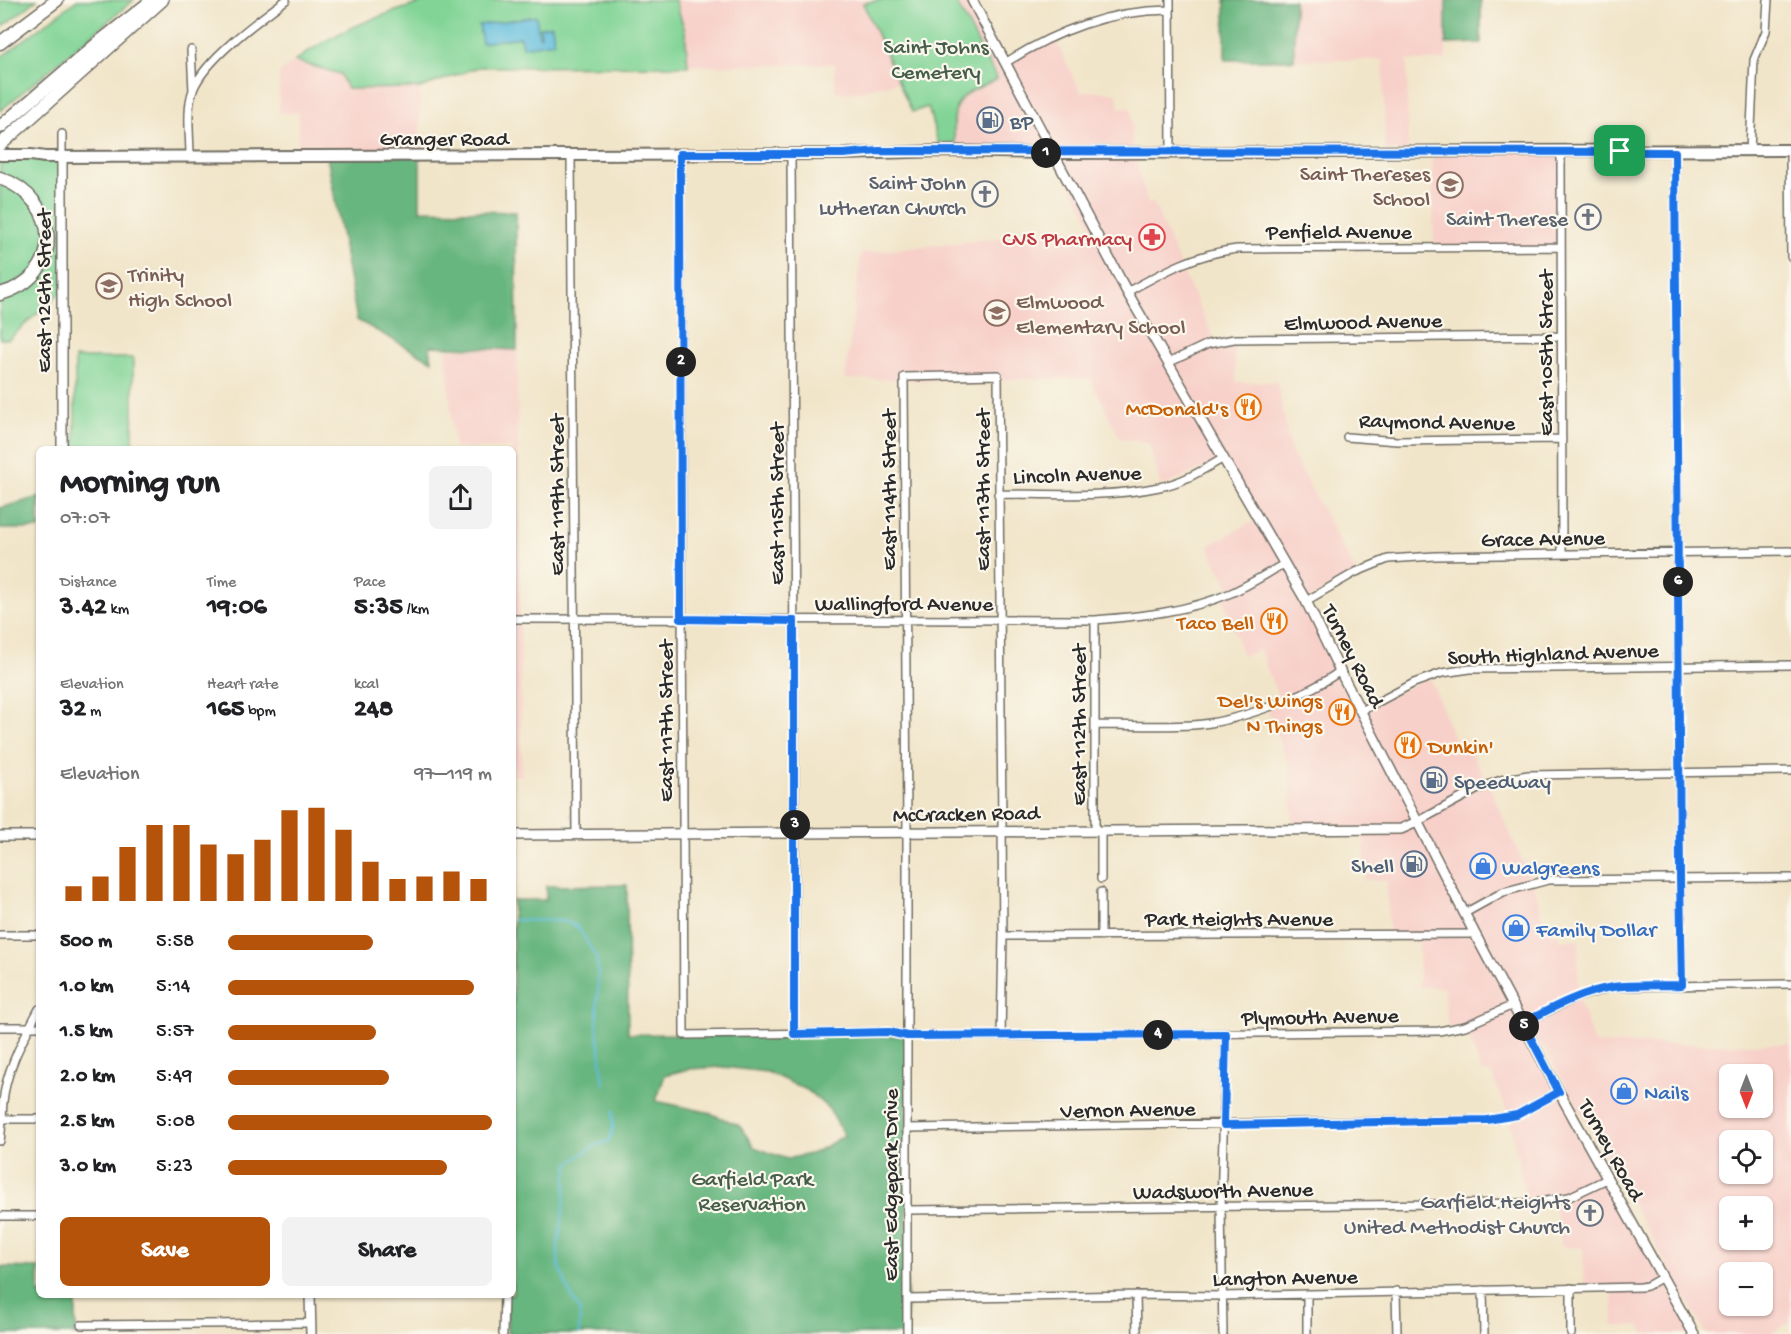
<!DOCTYPE html>
<html lang="en">
<head>
<meta charset="utf-8">
<style>
  body { margin:0; font-family:"Gochi Hand",sans-serif; background:#f2f2f2; color:#202124; height:100vh; display:flex; flex-direction:column; font-size:22px; white-space:nowrap }
  * { box-sizing:border-box; margin:0 }
  p { font-size:20px; color:#757577 }
  .icon { flex:none; width:33px; height:33px; fill:none; stroke:currentColor; stroke-width:2; stroke-linecap:round; stroke-linejoin:round }
  .map { position:relative; flex:1; overflow:hidden }
  .details { position:absolute; left:36px; top:446px; width:480px; height:852px; display:flex; flex-direction:column; background:#fff; border-radius:9px; box-shadow:0 2px 4px #0004 }
  .details>* { flex:none }
  .needle { width:39px; rotate:180deg }
  .controls { position:absolute; left:1719px; top:1064px; display:grid; gap:12px }
  .controls a { display:grid; place-items:center; width:54px; height:54px; border-radius:9px; background:#fff; box-shadow:0 2px 4px #0004; font-size:30px }
  .pin { position:absolute; display:grid; place-items:center; width:51px; height:51px; color:#fff; margin:-26px; border-radius:12px; box-shadow:0 3px 9px #0006 }
  .km { position:absolute; width:30px; height:30px; margin:-15px; border-radius:50%; background:#222; color:#fff; font-size:16px; line-height:30px; text-align:center }
  .round { display:grid; place-items:center; flex:none; width:63px; height:63px; border-radius:9px; background:#f2f2f2 }
  .headline { display:flex; align-items:center; justify-content:space-between; height:102px; padding:0 24px }
  h1 { font-size:33px; font-weight:700; line-height:45px }
  .metrics { display:grid; grid-template-columns:repeat(3,1fr); gap:9px; height:102px; padding:6px 24px }
  .metrics div { display:grid; align-content:center }
  .metrics b { font-size:26px; font-weight:700 }
  .metrics small { font-size:16px; font-weight:400 }
  .metrics p { font-size:16px }
  .chart { height:168px; padding:12px 24px }
  .chart p { display:flex; justify-content:space-between }
  .chart svg { width:100%; height:108px; margin-top:6px; stroke:#b45309; stroke-width:6 }
  .cta { display:flex; gap:12px; margin-top:auto; padding:12px 24px }
  .cta a { flex:1; height:69px; border-radius:9px; background:#b45309; color:#fff; font-size:24px; font-weight:700; line-height:69px; text-align:center }
  .cta a+a { background:#f2f2f2; color:#202124 }
  ul { padding:0 24px; list-style:none; font-size:20px }
  li { display:grid; grid-template-columns:96px 72px 1fr; align-items:center; height:45px }
  li i { height:15px; border-radius:8px; background:#b45309 }
  .map>svg:first-child { display:block }
  .built { fill:#f7d0c9; fill-rule:evenodd }
  .green { fill:#81d496; stroke:#568060; stroke-width:1.5 }
  .forest { fill:#68b67f; stroke:#4a7055; stroke-width:1.5; fill-rule:evenodd }
  .water { fill:#5ebddd; stroke:#447484; stroke-width:1.5 }
  .lines { fill:none; stroke-linecap:round; stroke-linejoin:round }
  .stream { stroke:#5ebddd; stroke-width:2 }
  .street-casing { stroke:#706c62; stroke-width:10 }
  .secondary-casing { stroke:#706c62; stroke-width:12 }
  .primary-casing { stroke:#706c62; stroke-width:14 }
  .highway-casing { stroke:#706c62; stroke-width:15 }
  .street { stroke:#fff; stroke-width:7 }
  .secondary { stroke:#fff; stroke-width:9 }
  .primary { stroke:#fff; stroke-width:10 }
  .highway { stroke:#fff; stroke-width:12 }
  .route-casing { stroke:#fff; stroke-width:12 }
  .route { stroke:#1a73e8; stroke-width:8 }
  .labels { text-anchor:middle; stroke-width:4.5; stroke-linejoin:round; paint-order:stroke }
  .park-label { font-size:22px; fill:#455e4b; stroke:#fbf7ec }
  .service-label { font-size:22px; fill:#4e5e75; stroke:#fbf7ec; text-anchor:start }
  .street-label { font-size:22px; fill:#2b2b2b; stroke:#fbf7ec }
  .education-label { font-size:22px; fill:#785e54; stroke:#fbf7ec; text-anchor:start }
  .worship-label { font-size:22px; fill:#5b616d; stroke:#fbf7ec; text-anchor:end }
  .health-label { font-size:22px; fill:#be3a42; stroke:#fbf7ec; text-anchor:end }
  .food-label { font-size:22px; fill:#c56008; stroke:#fbf7ec; text-anchor:end }
  .shop-label { font-size:22px; fill:#366cbe; stroke:#fbf7ec; text-anchor:start }
</style>
</head>
<body>
<div class="map">
<svg width="1791" height="1334" viewBox="0 0 1791 1334">
  <rect width="100%" height="100%" fill="#fbf7ec"/>
  <filter id="ink" filterUnits="userSpaceOnUse"><feTurbulence type="fractalNoise" baseFrequency=".0167" numOctaves="2"/><feDisplacementMap in="SourceGraphic" scale="12" xChannelSelector="R" yChannelSelector="G"/><feConvolveMatrix kernelMatrix="1 2 1 2 8 2 1 2 1" color-interpolation-filters="sRGB"/></filter>
  <filter id="wash" filterUnits="userSpaceOnUse"><feTurbulence type="fractalNoise" baseFrequency=".008" numOctaves="4" result="noise"/><feDisplacementMap in="SourceGraphic" scale="24" xChannelSelector="R" yChannelSelector="G"/><feGaussianBlur stdDeviation="1.35" result="paint"/><feColorMatrix in="noise" values="0 0 0 0 0 0 0 0 0 0 0 0 0 0 0 0 0 1.4 0 .05"/><feComposite in="paint" operator="in"/></filter>
  <g filter="url(#wash)">
    <rect width="100%" height="100%" fill="#f1e5c9"/>
    <path class="built" d="M675,0H972L1005,63L1053,35L1081,93L1087,91L1117,93L1118,108H1131L1133,152L1148,204L1153,202L1189,285L1216,342L1234,339L1236,382H1277L1291,451L1356,572L1306,601L1361,711L1430,677L1455,741L1464,737L1495,799L1537,894L1542,918L1547,919L1552,935L1558,934L1560,940H1579L1578,996L1594,1044H1791V1322L1770,1334H1706L1542,1044L1534,1043L1694,1334H1644L1640,1326H1613V1288H1584L1583,1248L1562,1247L1553,1200L1527,1203L1509,1116L1491,1073H1482L1465,1026L1448,1029L1443,987H1419V935L1388,934L1387,881L1365,880L1364,829L1293,830L1290,769L1267,707L1280,702L1260,650L1243,656L1222,596L1231,592L1208,546L1257,519L1223,459L1161,487L1149,444L1120,438L1090,378L962,380L845,379L861,253L1093,228L1054,152L943,151L938,143L928,107L912,112L898,82L850,93L835,91V64L688,66L685,31ZM1730,1074H1762V1107H1730ZM1730,1140H1762V1173H1730ZM1730,1206H1762V1239H1730ZM1730,1272H1762V1305H1730Z
      M1294,0H1446V60L1407,61L1408,151H1385L1383,60H1294Z
      M295,61L340,74L347,89L420,88V156H298V113H279V73Z
      M1432,151L1561,152V247L1434,248Z
      M449,349L517,350L522,776H513V448H454L446,352Z"/>
    <path class="green" d="M4,0H37L0,28V2Z
      M77,0H134L0,111V58Z
      M431,0H675L685,31L688,66L479,67L420,88L347,89L340,74L295,61C337,29 381,15 431,0Z
      M880,0H955L997,79C958,97 951,98 955,143H938L928,107L912,112L863,3Z
      M0,155L62,157V291L9,339H0Z
      M75,358H133V448H75Z"/>
    <path class="forest" d="M1225,0H1294V60H1225Z
      M1446,0H1481V43L1446,44Z
      M327,156H420V210L516,212L517,350L430,346L432,361L357,320Z
      M39,497V529H0V508Z
      M627,885L628,1034L907,1036V1334H507V1295L513,1294V900H546V886ZM723,1067L767,1072L807,1090L830,1110L844,1136L814,1153L787,1159L754,1147L739,1125L707,1112L656,1101L665,1075L689,1069Z
      M0,1267L39,1268V1294L76,1295V1334H0Z"/>
    <path class="water" d="M536,16L539,36H541L540,27L552,25L554,42L522,47L520,37L482,43L479,25Z"/>
    <g class="lines">
      <path class="stream" d="M513,920L564,921L578,927L596,957L598,971L597,1025L604,1085
        M579,1334L580,1311L569,1292L558,1263V1245L562,1222L568,1164L596,1145L609,1141L613,1129V1111"/>
    </g>
  </g>
  <g filter="url(#ink)">
    <g class="lines">
      <g class="street-casing">
        <path id="street" d="M1170,0L1171,151
          M191,50L193,91
          M1005,63C1056,31 1109,10 1170,10
          M1790,150L1791,257
          M1750,151L1754,60L1766,31L1768,0
          M1561,152L1562,554
          M1675,152L1680,878L1682,985
          M680,154L684,1035L889,1032L907,1036H1001L1439,1031L1465,1026L1513,1005
          M791,154L795,833L794,1034
          M571,155L576,835
          M190,156C190,137 186,108 193,90C204,60 260,19 286,0
          M62,157V134
          M1127,292C1165,271 1195,254 1237,249L1561,247
          M1170,362L1208,344L1234,339L1561,336
          M1347,437L1397,441L1562,439
          M998,494C1051,494 1107,498 1159,487C1182,483 1203,470 1222,459
          M1306,601L1356,572L1388,559L1435,556L1791,551
          M513,619L1095,620C1142,616 1187,612 1231,593C1249,585 1266,574 1284,564
          M1095,620V831
          M1361,711L1414,683L1442,673L1470,669L1791,665
          M1095,725C1128,725 1161,727 1193,725C1237,722 1305,697 1340,671
          M1417,822L1478,789L1501,780L1528,775L1791,771
          M1101,831V879
          M1101,892V936
          M1465,913L1503,892L1548,880L1791,878
          M0,935H39
          M1003,936L1475,934
          M1523,1023L1575,998L1613,987L1791,984
          M0,1027H39
          M0,1119H39
          M907,1128L1487,1120L1517,1115L1559,1092
          M0,1141C2,1128 2,1115 3,1102C6,1069 24,1038 39,1009
          M907,1210L1535,1203L1569,1197L1607,1179
          M0,1216H39
          M1483,1290L1484,1334
          M1396,1291L1397,1334
          M1307,1294V1334
          M1136,1295L1137,1334
          M907,1299L1136,1295L1222,1296L1641,1287L1647,1286L1661,1278
          M81,1325L311,1323
          M503,1334L504,1294
          M907,1334V832L904,377L998,375L1003,936L1001,1036
          M1223,1334L1221,1207L1226,1034
          M1571,1334V1288"/>
      </g>
      <g class="secondary-casing">
        <path id="secondary" d="M972,0L1127,292L1306,601L1340,671L1475,934L1559,1092L1694,1334
          M62,157V448
          M513,835L1401,829L1417,822
          M0,836H39
          M310,1294L311,1334"/>
      </g>
      <g class="primary-casing">
        <path id="primary" d="M0,155H31L45,157L843,154L943,151L1054,153L1791,150"/>
      </g>
      <g class="highway-casing">
        <path id="highway" d="M0,43L57,0
          M0,127L97,44L149,3
          M0,145L162,0
          M0,178C61,200 66,276 0,294"/>
      </g>
      <use href="#street" class="street"/>
      <use href="#secondary" class="secondary"/>
      <use href="#primary" class="primary"/>
      <use href="#highway" class="highway"/>
    </g>
  </g>
  <g class="lines" filter="url(#ink)">
    <g class="route-casing">
      <path id="route" d="M879,151L1675,152L1680,878L1682,985C1660,986 1635,984 1613,987C1580,992 1552,1008 1523,1023L1559,1092L1517,1115L1487,1120L1224,1125L1226,1034L907,1036L889,1032L794,1034V621L681,619L680,154H843Z"/>
    </g>
    <use href="#route" class="route"/>
  </g>
  <defs>
    <g id="fuel-ring" transform="scale(1.35)"><circle r="9.5" fill="#fbf7ec" stroke="#5c6f8a" stroke-width="1.5"/><path d="M-5.5-6h7V0h2V4h1.3V-2.5L3-4.5l.8-.8L6-3V5H2.5V1h-1V6h-7ZM-4.2-4.7v3.2H.2V-4.7Z" fill="#5c6f8a"/></g>
    <g id="school-ring" transform="scale(1.35)"><circle r="9.5" fill="#fbf7ec" stroke="#8d6e63" stroke-width="1.5"/><path d="M0-5L7-2L0 1L-7-2ZM-4 1L0 2.5L4 1V4Q0 6-4 4Z" fill="#8d6e63"/></g>
    <g id="church-ring" transform="scale(1.35)"><circle r="9.5" fill="#fbf7ec" stroke="#6b7280" stroke-width="1.5"/><path d="M-1.2-6h2.4v3.5h3.3v2.4h-3.3V6h-2.4V-.1h-3.3v-2.4h3.3Z" fill="#6b7280"/></g>
    <g id="pharmacy-ring" transform="scale(1.35)"><circle r="9.5" fill="#fbf7ec" stroke="#e0444e" stroke-width="1.5"/><path d="M-2-6h4v4h4v4h-4v4h-4v-4h-4v-4h4Z" fill="#e0444e"/></g>
    <g id="restaurant-ring" transform="scale(1.35)"><circle r="9.5" fill="#fbf7ec" stroke="#e8710a" stroke-width="1.5"/><path d="M-5-6h1v4h1v-4h1v4h1v-4h1v5L-1.5 .5V6h-2V.5L-5-1ZM5-6V6H3V1.5H1.5Q1.5-4 5-6Z" fill="#e8710a"/></g>
    <g id="shop-ring" transform="scale(1.35)"><circle r="9.5" fill="#fbf7ec" stroke="#3f7fe0" stroke-width="1.5"/><path d="M-5-2.5h2.3a2.7 3.5 0 0 1 5.4 0H5L5.5 6h-11ZM-1.5-2.5h3a1.5 2.3 0 0 0-3 0Z" fill="#3f7fe0"/></g>
  </defs>
  <g fill-rule="evenodd">
    <use href="#fuel-ring" x="990" y="120"/>
    <use href="#school-ring" x="1450" y="185"/>
    <use href="#church-ring" x="985" y="194"/>
    <use href="#church-ring" x="1588" y="217"/>
    <use href="#pharmacy-ring" x="1152" y="237"/>
    <use href="#school-ring" x="109" y="286"/>
    <use href="#school-ring" x="997" y="313"/>
    <use href="#restaurant-ring" x="1248" y="407"/>
    <use href="#restaurant-ring" x="1274" y="621"/>
    <use href="#restaurant-ring" x="1342" y="712"/>
    <use href="#restaurant-ring" x="1408" y="745"/>
    <use href="#fuel-ring" x="1434" y="780"/>
    <use href="#fuel-ring" x="1414" y="864"/>
    <use href="#shop-ring" x="1483" y="866"/>
    <use href="#shop-ring" x="1516" y="928"/>
    <use href="#shop-ring" x="1624" y="1091"/>
    <use href="#church-ring" x="1590" y="1213"/>
  </g>
  <g class="labels">
    <g class="park-label">
      <text x="936" y="53">Saint Johns<tspan x="936" dy="25">Cemetery</tspan></text>
      <text x="752" y="1185">Garfield Park<tspan x="752" dy="25">Reservation</tspan></text>
    </g>
    <g class="service-label">
      <text x="1010" y="128">BP</text>
      <text x="1454" y="788">Speedway</text>
      <text x="1394" y="872" text-anchor="end">Shell</text>
    </g>
    <g class="street-label">
      <text x="444" y="145">Granger Road</text>
      <text x="1339" y="238">Penfield Avenue</text>
      <text transform="translate(42 291) rotate(-90)" y="8">East 126th Street</text>
      <text transform="translate(1363 320) rotate(-1)" y="8">Elmwood Avenue</text>
      <text transform="translate(1544 353) rotate(-90)" y="8">East 105th Street</text>
      <text transform="translate(1437 420) rotate(1)" y="8">Raymond Avenue</text>
      <text transform="translate(1077 473) rotate(-2)" y="8">Lincoln Avenue</text>
      <text transform="translate(887 490) rotate(-90)" y="8">East 114th Street</text>
      <text transform="translate(981 490) rotate(-90)" y="8">East 113th Street</text>
      <text transform="translate(555 495) rotate(-90)" y="8">East 119th Street</text>
      <text transform="translate(775 504) rotate(-90)" y="8">East 115th Street</text>
      <text transform="translate(1543 537) rotate(-1)" y="8">Grace Avenue</text>
      <text x="904" y="610">Wallingford Avenue</text>
      <text transform="translate(1553 652) rotate(-2)" y="8">South Highland Avenue</text>
      <text transform="translate(1355 655) rotate(63)" y="8">Turney Road</text>
      <text transform="translate(664 721) rotate(-90)" y="8">East 117th Street</text>
      <text transform="translate(1077 725) rotate(-90)" y="8">East 112th Street</text>
      <text transform="translate(966 812) rotate(-1)" y="8">McCracken Road</text>
      <text x="1239" y="925">Park Heights Avenue</text>
      <text transform="translate(1320 1015) rotate(-1)" y="8">Plymouth Avenue</text>
      <text transform="translate(1128 1108) rotate(-1)" y="8">Vernon Avenue</text>
      <text transform="translate(1613 1149) rotate(61)" y="8">Turney Road</text>
      <text transform="translate(889 1185) rotate(-90)" y="8">East Edgepark Drive</text>
      <text transform="translate(1223 1189) rotate(-1)" y="8">Wadsworth Avenue</text>
      <text transform="translate(1285 1276) rotate(-1)" y="8">Langton Avenue</text>
    </g>
    <g class="education-label">
      <text x="1430" y="180" text-anchor="end">Saint Thereses<tspan x="1430" dy="25">School</tspan></text>
      <text x="128" y="281">Trinity<tspan x="128" dy="25">High School</tspan></text>
      <text x="1016" y="308">Elmwood<tspan x="1016" dy="25">Elementary School</tspan></text>
    </g>
    <g class="worship-label">
      <text x="966" y="189">Saint John<tspan x="966" dy="25">Lutheran Church</tspan></text>
      <text x="1568" y="225">Saint Therese</text>
      <text x="1570" y="1208">Garfield Heights<tspan x="1570" dy="25">United Methodist Church</tspan></text>
    </g>
    <g class="health-label">
      <text x="1132" y="245">CVS Pharmacy</text>
    </g>
    <g class="food-label">
      <text x="1228" y="415">McDonald's</text>
      <text x="1254" y="629">Taco Bell</text>
      <text x="1322" y="707">Del's Wings<tspan x="1322" dy="25">N Things</tspan></text>
      <text x="1428" y="753" text-anchor="start">Dunkin'</text>
    </g>
    <g class="shop-label">
      <text x="1502" y="874">Walgreens</text>
      <text x="1536" y="936">Family Dollar</text>
      <text x="1644" y="1099">Nails</text>
    </g>
  </g>
</svg>
<div class="controls">
<a><svg class="needle" viewBox="-14 -14 28 28"><path d="M0-13l5 13h-10z" fill="#e53935"/><path d="M0 13l5-13h-10z" fill="#757577"/></svg></a>
<a><svg class="icon" aria-label="locate" viewBox="0 0 24 24"><circle cx="12" cy="12" r="6"/><path d="M12 2v4M12 18v4M2 12h4M18 12h4"/></svg></a>
<a>+</a>
<a>−</a>
</div>
<div class="pin" style="left:1620px;top:151px;background:#1e9e55"><svg class="icon" aria-label="arrive" viewBox="0 0 24 24"><path d="M6 21V4h12l-3 4 3 4H6"/></svg></div>
<b class="km" style="left:1046px;top:153px">1</b>
<b class="km" style="left:681px;top:362px">2</b>
<b class="km" style="left:795px;top:825px">3</b>
<b class="km" style="left:1158px;top:1035px">4</b>
<b class="km" style="left:1524px;top:1026px">5</b>
<b class="km" style="left:1678px;top:582px">6</b>
<section class="details">
<div class="headline"><div><h1>Morning run</h1><p>07:07</p></div><a class="round"><svg class="icon" aria-label="share" viewBox="0 0 24 24"><path d="M12 15V3M7 8l5-5 5 5M5 13v7h14v-7"/></svg></a></div>
<div class="metrics">
<div><p>Distance</p><b>3.42<small> km</small></b></div>
<div><p>Time</p><b>19:06</b></div>
<div><p>Pace</p><b>5:35<small> /km</small></b></div>
</div>
<div class="metrics">
<div><p>Elevation</p><b>32<small> m</small></b></div>
<div><p>Heart rate</p><b>165<small> bpm</small></b></div>
<div><p>kcal</p><b>248</b></div>
</div>
<div class="chart"><p><span>Elevation</span>97–119 m</p>
<svg viewBox="0 0 160 44" preserveAspectRatio="none"><path d="M5 44V38M15 44V34M25 44V22M35 44V13M45 44V13M55 44V21M65 44V25M75 44V19M85 44V7M95 44V6M105 44V15M115 44V28M125 44V35M135 44V34M145 44V32M155 44V35"/></svg>
</div>
<ul>
<li><b>500 m</b>5:58<i style="width:55%"></i></li>
<li><b>1.0 km</b>5:14<i style="width:93%"></i></li>
<li><b>1.5 km</b>5:57<i style="width:56%"></i></li>
<li><b>2.0 km</b>5:49<i style="width:61%"></i></li>
<li><b>2.5 km</b>5:08<i style="width:100%"></i></li>
<li><b>3.0 km</b>5:23<i style="width:83%"></i></li>
</ul>
<div class="cta"><a>Save</a><a>Share</a></div>
</section>
</div>
</body>
</html>
